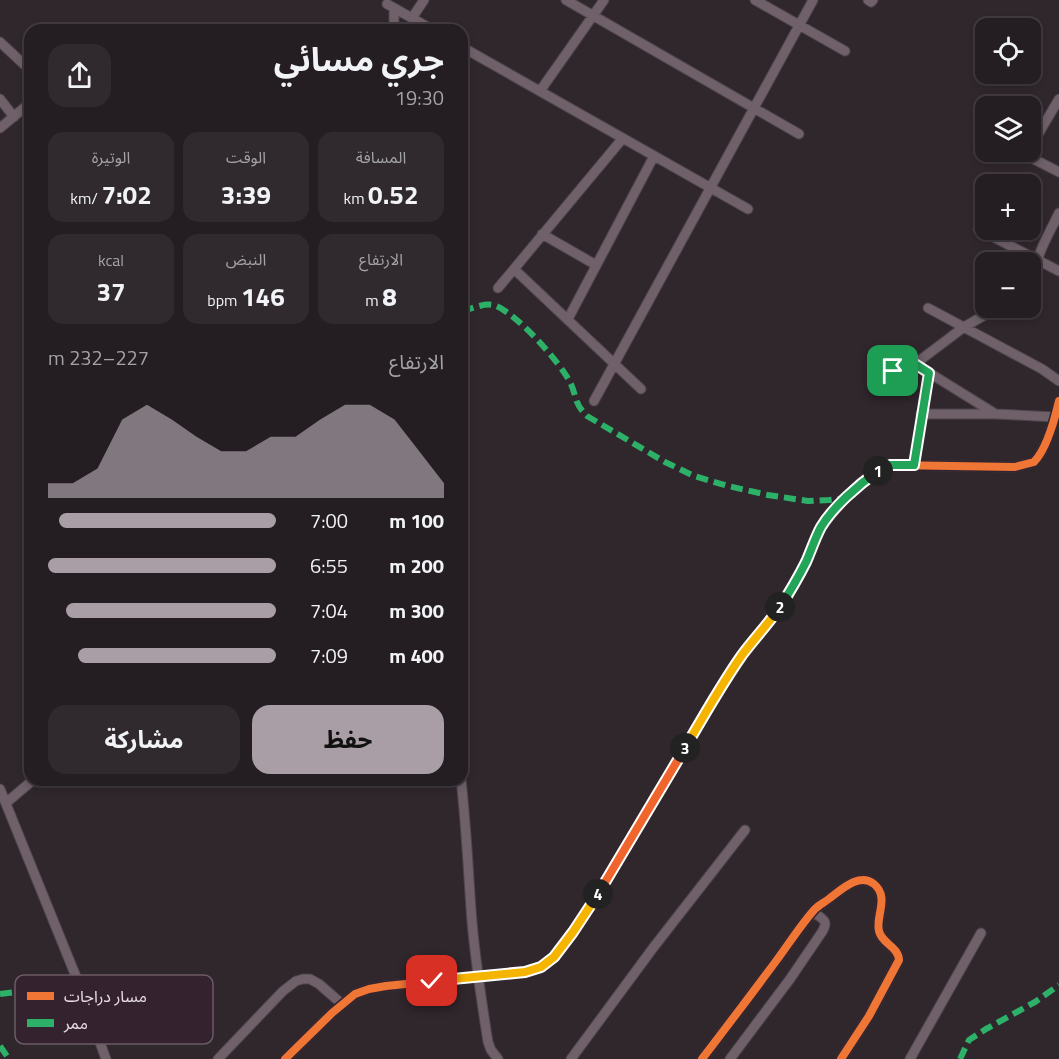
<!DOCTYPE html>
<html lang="ar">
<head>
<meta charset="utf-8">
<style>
  body { margin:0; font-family:"Titillium Web","Noto Sans Arabic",sans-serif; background:#302a2f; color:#f1f3f6; direction:rtl; height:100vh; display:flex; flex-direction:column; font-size:22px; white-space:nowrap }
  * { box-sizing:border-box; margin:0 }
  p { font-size:20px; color:#a3a2a5 }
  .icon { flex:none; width:33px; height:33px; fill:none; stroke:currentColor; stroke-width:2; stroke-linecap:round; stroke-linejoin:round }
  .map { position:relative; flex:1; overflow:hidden; direction:ltr }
  .panel { position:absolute; left:24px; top:24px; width:444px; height:762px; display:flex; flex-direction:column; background:#241d22; border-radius:18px; box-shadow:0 3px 9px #0003,0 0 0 2px #413b40; direction:rtl }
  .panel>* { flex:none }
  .controls { position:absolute; left:975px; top:18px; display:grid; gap:12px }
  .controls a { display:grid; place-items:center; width:66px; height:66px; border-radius:12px; background:#241d22; box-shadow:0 3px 9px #0003,0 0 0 2px #413b40; font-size:30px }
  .pin { position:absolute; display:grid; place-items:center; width:51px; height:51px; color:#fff; margin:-26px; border-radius:12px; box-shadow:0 3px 9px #0006 }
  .km { position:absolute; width:30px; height:30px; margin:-15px; border-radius:50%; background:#222; color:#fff; font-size:16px; line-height:30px; text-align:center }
  .round { display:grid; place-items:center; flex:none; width:63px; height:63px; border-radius:18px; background:#302a2f }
  .summary { display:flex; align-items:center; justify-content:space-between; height:102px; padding:0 24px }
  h1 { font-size:33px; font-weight:700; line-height:45px }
  .metrics { display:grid; grid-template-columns:repeat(3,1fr); gap:9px; height:102px; padding:6px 24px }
  .metrics div { display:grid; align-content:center; border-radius:15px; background:#302a2f; text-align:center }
  .metrics b { font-size:26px; font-weight:700 }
  .metrics small { font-size:16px; font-weight:400 }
  .metrics p { font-size:16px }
  .chart { height:168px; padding:12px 24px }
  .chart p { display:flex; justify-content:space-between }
  .chart svg { width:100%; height:108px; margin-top:6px; fill:#a99ea5; opacity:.7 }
  .primary-button { display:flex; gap:12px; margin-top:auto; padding:12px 24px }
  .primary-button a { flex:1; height:69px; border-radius:18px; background:#a99ea5; color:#111; font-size:24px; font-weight:700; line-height:69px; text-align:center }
  .primary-button a+a { background:#302a2f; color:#f1f3f6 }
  ul { padding:0 24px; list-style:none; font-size:20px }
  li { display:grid; grid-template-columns:96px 72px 1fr; align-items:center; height:45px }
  li i { height:15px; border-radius:8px; background:#a99ea5 }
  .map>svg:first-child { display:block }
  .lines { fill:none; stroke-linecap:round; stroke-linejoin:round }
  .street-casing { stroke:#4d454a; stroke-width:11 }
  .street { stroke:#6f606a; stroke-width:9 }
  .quiet { stroke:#2db169; stroke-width:6; stroke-dasharray:12 6; stroke-linecap:butt }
  .cycleway-casing { stroke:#34232e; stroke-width:11 }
  .cycleway { stroke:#f07635; stroke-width:8 }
  .split-1-casing { stroke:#fff; stroke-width:12 }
  .split-2-casing { stroke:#fff; stroke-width:12 }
  .split-3-casing { stroke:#fff; stroke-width:12 }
  .split-4-casing { stroke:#fff; stroke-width:12 }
  .split-5-casing { stroke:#fff; stroke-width:12 }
  .split-1 { stroke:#22a559; stroke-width:8 }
  .split-2 { stroke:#22a559; stroke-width:8 }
  .split-3 { stroke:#f5b400; stroke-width:8 }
  .split-4 { stroke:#f0652b; stroke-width:8 }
  .split-5 { stroke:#f5b400; stroke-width:8 }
  .key { fill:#34232e; stroke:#6b5b65; stroke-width:1.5 }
  .key-label { font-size:16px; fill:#eadee6 }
</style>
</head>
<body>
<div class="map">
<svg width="1059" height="1059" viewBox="0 0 1059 1059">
  <rect width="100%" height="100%" fill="#30272d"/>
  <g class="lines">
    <g class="street-casing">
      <path id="street" d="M566,0L799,134
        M755,0L845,51
        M868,0L871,2L873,0
        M387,4L433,30
        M412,18L424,0
        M394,30V8
        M0,42L30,70
        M462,47L748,209
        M540,91L604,0
        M0,99L14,117
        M0,128L30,103
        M1030,148L1059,99
        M1020,152L1059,172
        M978,229L1059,271
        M542,234L596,265
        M514,269L623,138
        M1030,286C1041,278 1035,269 1038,259C1041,246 1053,226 1059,213
        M498,288L514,269L641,389
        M928,308L1042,369L1059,381
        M568,319L654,156
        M915,364L994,413
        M893,371L915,364L964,327L997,308
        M594,401L813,0
        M921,414H996L1055,417
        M914,465L929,373
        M461,780C466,823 468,866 471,909C474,954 481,998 488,1042L491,1050L498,1059
        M0,789L79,984L106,1059
        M6,803L33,780
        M218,1059L283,991L296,981L303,979H310L319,984L342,1004
        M285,1059L332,1013L355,994L369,989L386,986L525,972L541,967L554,957L573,932L599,892L716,695L743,655L768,624L789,593L805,563L820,528L828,518L865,480L879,470L890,465L1015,467L1034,462C1046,450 1055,418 1059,401
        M571,1059L653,948L745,830
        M702,1059C728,1025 754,991 779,957C790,942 803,922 815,909C819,905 825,902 830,898C841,890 859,872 874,884C890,897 875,917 879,931C882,944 898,946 899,960L869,1016L841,1059
        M730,1059L790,979L822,932C829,921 823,919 813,912
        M910,1059L981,933"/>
    </g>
    <use href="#street" class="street"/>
    <path class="quiet" d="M462,311C472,309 483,303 493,305C514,310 562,364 571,384C577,398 574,403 587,416L665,462L694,476L728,486L768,495L808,501L829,500L846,498
      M0,994L79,984
      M0,1046L9,1059
      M960,1059L969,1040L986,1029L1035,1002L1059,985"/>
    <g class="cycleway-casing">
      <path id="cycleway" d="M285,1059L332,1013L355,994L369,989L386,986L525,972L541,967L554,957L573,932L599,892L716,695L743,655L768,624L789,593L805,563L820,528L828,518L865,480L879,470L890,465L1015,467L1034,462C1046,450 1055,418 1059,401
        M702,1059C728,1025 754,991 779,957C790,942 803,922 815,909C819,905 825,902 830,898C841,890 859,872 874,884C890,897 875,917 879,931C882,944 898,946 899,960L869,1016L841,1059"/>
    </g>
    <use href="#cycleway" class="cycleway"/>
  </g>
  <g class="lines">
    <g class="split-1-casing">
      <path id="split-1" d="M878,471L890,465H914L929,373L915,364L893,371"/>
    </g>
    <g class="split-2-casing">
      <path id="split-2" d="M780,607C789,593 798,578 806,562C811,551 815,538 821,527C833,507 858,485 878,471"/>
    </g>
    <g class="split-3-casing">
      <path id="split-3" d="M685,748C703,717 721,685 742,655C754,639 768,624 780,607"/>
    </g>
    <g class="split-4-casing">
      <path id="split-4" d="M598,894L685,748"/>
    </g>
    <g class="split-5-casing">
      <path id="split-5" d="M432,981L525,972L541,967L554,957L573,932L598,894"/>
    </g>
    <use href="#split-1" class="split-1"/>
    <use href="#split-2" class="split-2"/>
    <use href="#split-3" class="split-3"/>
    <use href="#split-4" class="split-4"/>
    <use href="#split-5" class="split-5"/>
  </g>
  <rect x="15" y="975" width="198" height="69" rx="9" class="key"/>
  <rect x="27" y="992" width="27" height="8" fill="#f07635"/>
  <rect x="27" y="1019" width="27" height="8" fill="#2db169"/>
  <g class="key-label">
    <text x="64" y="1002">مسار دراجات</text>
    <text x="64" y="1029">ممر</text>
  </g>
</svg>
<div class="controls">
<a><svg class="icon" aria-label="locate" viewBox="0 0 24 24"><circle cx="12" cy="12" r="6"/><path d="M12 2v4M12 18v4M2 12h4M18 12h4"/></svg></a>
<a><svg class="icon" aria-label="layers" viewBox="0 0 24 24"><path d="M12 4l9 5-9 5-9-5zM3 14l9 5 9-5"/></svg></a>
<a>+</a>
<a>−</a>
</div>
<div class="pin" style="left:893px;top:371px;background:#1e9e55"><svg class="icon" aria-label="arrive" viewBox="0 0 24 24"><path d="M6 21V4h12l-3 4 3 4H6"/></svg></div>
<div class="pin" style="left:432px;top:981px;background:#d93025"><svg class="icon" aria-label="check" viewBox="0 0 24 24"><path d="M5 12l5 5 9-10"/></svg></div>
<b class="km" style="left:878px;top:471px">1</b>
<b class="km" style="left:780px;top:607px">2</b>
<b class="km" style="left:685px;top:748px">3</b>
<b class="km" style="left:598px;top:894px">4</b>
<section class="panel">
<div class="summary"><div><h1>جري مسائي</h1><p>19:30</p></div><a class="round"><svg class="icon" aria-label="share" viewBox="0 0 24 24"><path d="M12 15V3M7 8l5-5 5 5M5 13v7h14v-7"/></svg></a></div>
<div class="metrics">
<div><p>المسافة</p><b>0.52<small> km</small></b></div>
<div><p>الوقت</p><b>3:39</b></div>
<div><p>الوتيرة</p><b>7:02<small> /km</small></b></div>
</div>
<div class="metrics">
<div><p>الارتفاع</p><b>8<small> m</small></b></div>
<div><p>النبض</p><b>146<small> bpm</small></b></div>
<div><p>kcal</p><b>37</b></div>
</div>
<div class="chart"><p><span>الارتفاع</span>227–232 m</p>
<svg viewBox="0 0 160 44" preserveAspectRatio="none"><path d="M0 44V38L10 38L20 32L30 12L40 6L50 12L60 19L70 25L80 25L90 19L100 19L110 12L120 6L130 6L140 12L150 25L160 38V44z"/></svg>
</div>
<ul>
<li><b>100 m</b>7:00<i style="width:95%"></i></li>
<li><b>200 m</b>6:55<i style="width:100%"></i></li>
<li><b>300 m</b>7:04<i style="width:92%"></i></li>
<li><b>400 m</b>7:09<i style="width:87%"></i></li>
</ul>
<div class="primary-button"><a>حفظ</a><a>مشاركة</a></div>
</section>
</div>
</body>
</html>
